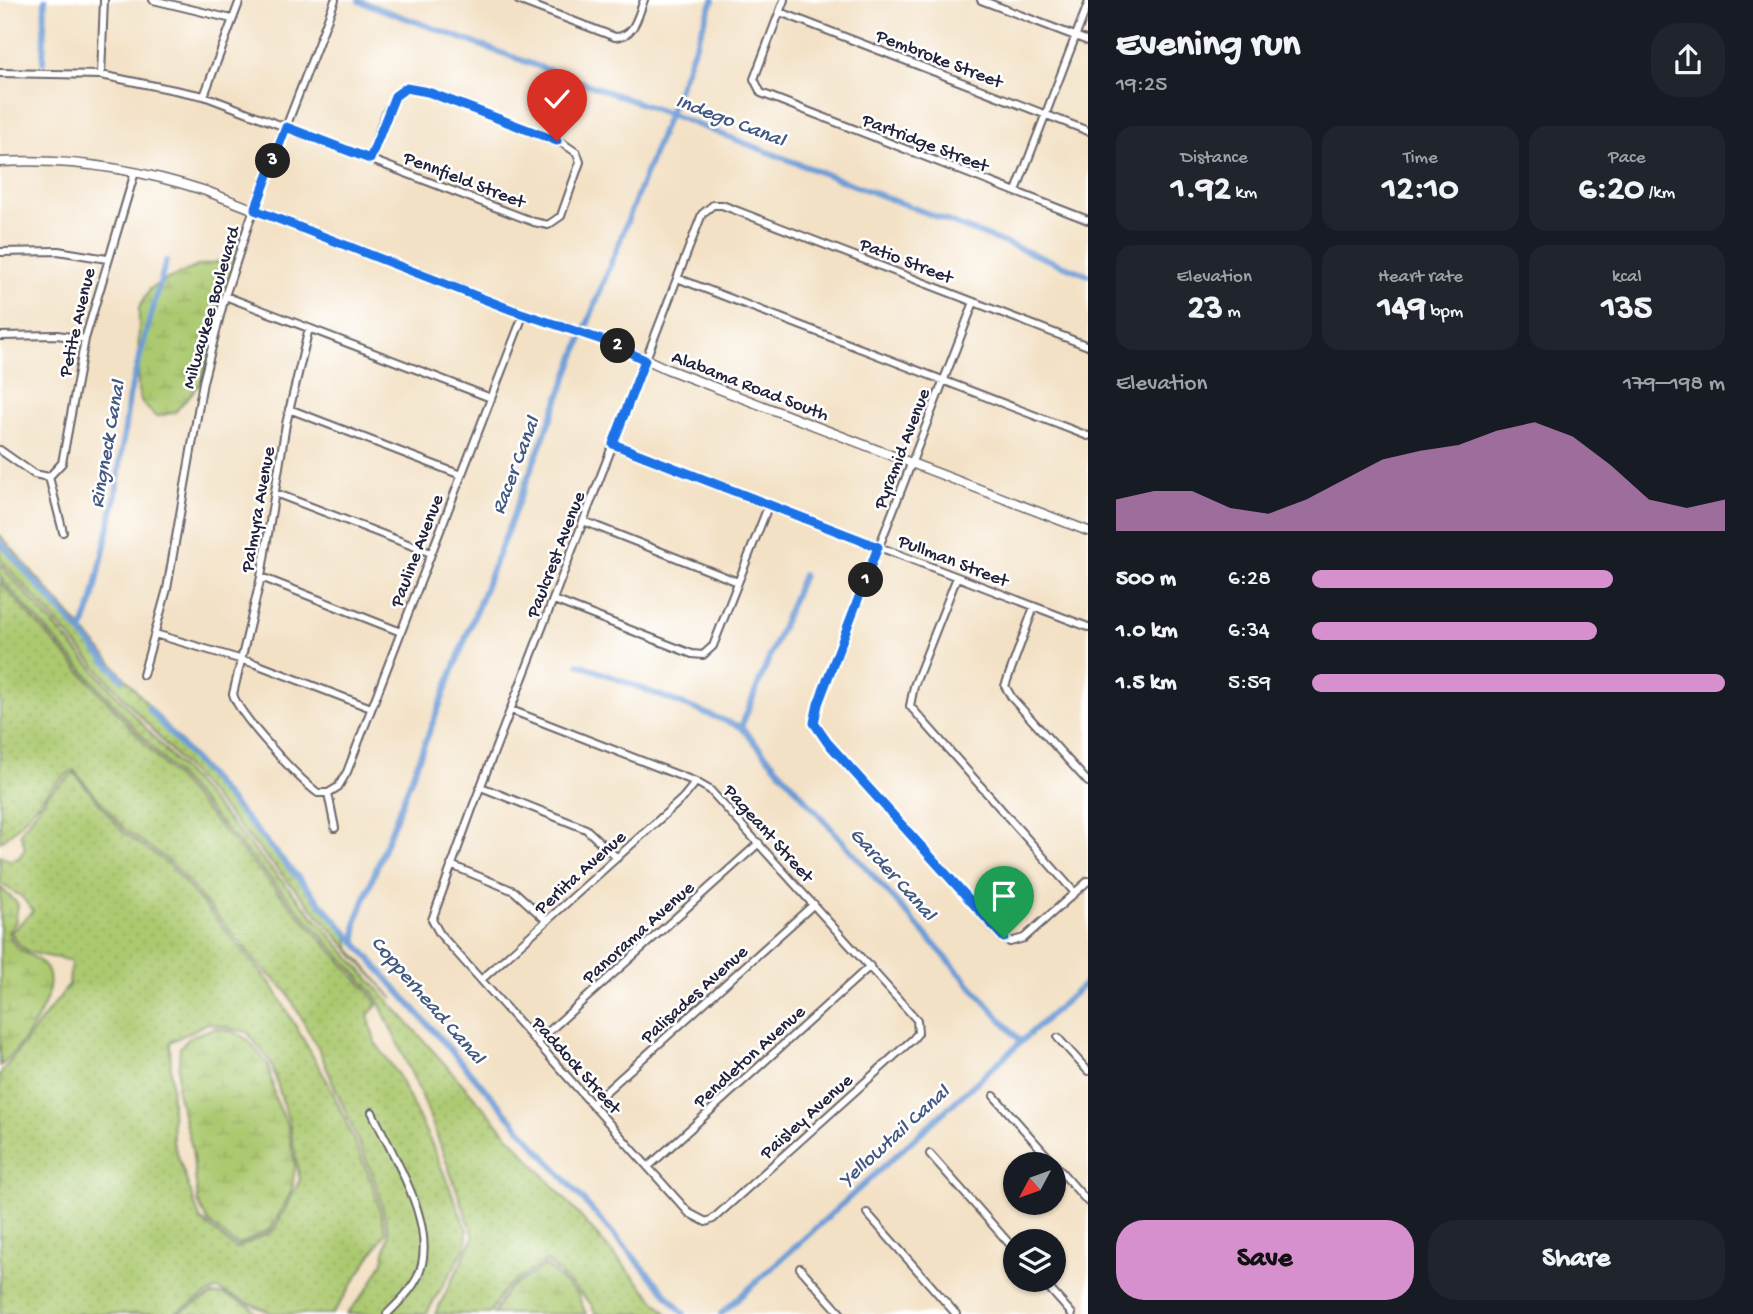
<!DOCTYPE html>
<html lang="en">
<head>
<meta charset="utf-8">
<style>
  body { margin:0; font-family:"Gochi Hand",sans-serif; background:#20242c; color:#f1f3f6; height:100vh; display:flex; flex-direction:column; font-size:26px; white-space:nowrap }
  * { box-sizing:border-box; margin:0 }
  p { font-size:23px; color:#9ea1a6 }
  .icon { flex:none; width:38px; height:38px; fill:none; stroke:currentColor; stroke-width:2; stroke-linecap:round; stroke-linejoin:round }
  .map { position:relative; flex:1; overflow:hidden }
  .panel { display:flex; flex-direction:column; background:#171b24; width:665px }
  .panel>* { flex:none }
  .needle { width:46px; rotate:229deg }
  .buttons { position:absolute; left:1003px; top:1152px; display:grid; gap:14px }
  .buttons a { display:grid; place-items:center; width:63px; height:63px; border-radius:50%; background:#171b24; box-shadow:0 2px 5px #0004; font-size:35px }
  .pin { position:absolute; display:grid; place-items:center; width:60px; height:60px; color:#fff; margin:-72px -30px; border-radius:50% 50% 50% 0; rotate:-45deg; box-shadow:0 0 7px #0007 }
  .pin .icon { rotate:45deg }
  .km { position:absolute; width:35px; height:35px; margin:-18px; border-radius:50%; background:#222; color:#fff; font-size:19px; line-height:35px; text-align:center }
  .round { display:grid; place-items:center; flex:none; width:74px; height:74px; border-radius:28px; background:#20242c }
  .head { display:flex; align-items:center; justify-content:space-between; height:119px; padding:0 28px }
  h1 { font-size:38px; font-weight:700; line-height:52px }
  .figures { display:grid; grid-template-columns:repeat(3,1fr); gap:10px; height:119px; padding:7px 28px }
  .figures div { display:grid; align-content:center; border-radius:18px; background:#20242c; text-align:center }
  .figures b { font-size:35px; font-weight:700 }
  .figures small { font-size:19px; font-weight:400 }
  .figures p { font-size:19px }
  .chart { height:196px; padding:14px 28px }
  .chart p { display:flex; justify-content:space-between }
  .chart svg { width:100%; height:126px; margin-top:7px; fill:#d690ce; opacity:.7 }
  .action { display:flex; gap:14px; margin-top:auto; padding:14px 28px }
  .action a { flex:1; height:80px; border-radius:28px; background:#d690ce; color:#111; font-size:28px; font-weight:700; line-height:80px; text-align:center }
  .action a+a { background:#20242c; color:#f1f3f6 }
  ul { padding:0 28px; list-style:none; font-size:23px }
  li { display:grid; grid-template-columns:112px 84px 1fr; align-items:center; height:52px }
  li i { height:18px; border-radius:9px; background:#d690ce }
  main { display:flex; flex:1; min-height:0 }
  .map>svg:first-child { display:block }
  .grass { fill:url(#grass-dots); stroke:#677655; stroke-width:2; fill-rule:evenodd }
  .wetland { fill:url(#wetland-marsh); stroke:#677655; stroke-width:2 }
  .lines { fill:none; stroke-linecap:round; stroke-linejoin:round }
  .canal { stroke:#6d9cd6; stroke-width:6 }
  .minor-casing { stroke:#6b656b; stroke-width:10 }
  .tertiary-casing { stroke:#6b656b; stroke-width:11 }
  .minor { stroke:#fff; stroke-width:6 }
  .tertiary { stroke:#fff; stroke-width:8 }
  .route-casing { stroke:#fff; stroke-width:14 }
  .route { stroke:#1a73e8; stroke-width:9 }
  .labels { text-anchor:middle; stroke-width:5; stroke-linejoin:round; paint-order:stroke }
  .street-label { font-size:19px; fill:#22223b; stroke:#fff }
  .water-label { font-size:21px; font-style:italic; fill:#445981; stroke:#fff }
</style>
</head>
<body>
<main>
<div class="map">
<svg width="1088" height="1314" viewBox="0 0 1088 1314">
  <defs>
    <pattern id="grass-dots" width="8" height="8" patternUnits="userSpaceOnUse" patternTransform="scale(1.75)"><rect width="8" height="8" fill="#acc96f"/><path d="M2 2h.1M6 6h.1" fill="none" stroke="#94ac61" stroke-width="1.8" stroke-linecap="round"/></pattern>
    <pattern id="wetland-marsh" width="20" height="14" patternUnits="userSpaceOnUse" patternTransform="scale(1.75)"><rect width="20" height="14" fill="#acc96f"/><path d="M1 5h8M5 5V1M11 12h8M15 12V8" fill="none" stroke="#94ac61"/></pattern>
  </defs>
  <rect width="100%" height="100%" fill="#fff"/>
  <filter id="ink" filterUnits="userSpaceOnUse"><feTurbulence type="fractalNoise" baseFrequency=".0143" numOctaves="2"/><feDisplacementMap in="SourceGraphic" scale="14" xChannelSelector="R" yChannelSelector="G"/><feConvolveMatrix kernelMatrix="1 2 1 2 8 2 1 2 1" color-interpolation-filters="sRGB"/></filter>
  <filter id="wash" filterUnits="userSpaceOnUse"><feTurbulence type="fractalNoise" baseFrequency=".00686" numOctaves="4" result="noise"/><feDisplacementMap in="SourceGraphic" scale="28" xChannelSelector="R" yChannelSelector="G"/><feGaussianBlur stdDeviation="1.57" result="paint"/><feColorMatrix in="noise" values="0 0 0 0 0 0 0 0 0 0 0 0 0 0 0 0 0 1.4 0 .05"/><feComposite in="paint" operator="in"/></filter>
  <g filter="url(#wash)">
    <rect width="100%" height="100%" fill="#f3e1c5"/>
    <path class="grass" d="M0,535L346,931L350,949L393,999L0,559Z
      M0,564L667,1314H595L592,1305L547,1261L506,1287L489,1314H435L474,1237L424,1101L376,996L0,578Z
      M0,582L374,998L377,1005L368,1015L375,1042L397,1073L433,1147L467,1230L466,1247L426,1314H347L370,1286L383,1262L389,1232L375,1181L320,1052L287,992L257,963L172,863L125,830L74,770C43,787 29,822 0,842Z
      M74,773L123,832L170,865L272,985L330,1086L372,1182L386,1232L333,1314H274L217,1289L172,1314H0V1074L69,985L71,961C46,953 23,960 11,932L33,911L22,897L0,883V855L9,860L19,858L25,847L20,833L49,793ZM208,1023L247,1032L271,1063L290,1126L300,1180L273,1231L236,1249L200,1219L173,1142L170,1042Z
      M223,1294L250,1306L257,1314H176L212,1295Z"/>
    <path class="wetland" d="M231,259L236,260L202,382L175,412L156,417L142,403L138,390L139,308L150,289L161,282L198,266Z
      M0,887L18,904L15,923L8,932C17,953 22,949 38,960C73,981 19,1051 0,1066Z
      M215,1028L235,1032L248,1040L268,1065L275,1098L288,1127L295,1166L292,1190L271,1229L237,1246L208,1222L198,1202L192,1148L177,1091L180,1047L192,1036Z
      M546,1265L578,1295L586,1314H493L508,1289Z"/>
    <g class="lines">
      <path class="canal" d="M359,1L669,114L1088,275
        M43,62L45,0
        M0,542L122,679
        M81,633L93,600L116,494L129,396L166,261
        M579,664L741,727L1021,1042
        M148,708L684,1314
        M741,727L803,575
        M356,943V921L713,0
        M721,1314L1088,981"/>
    </g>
  </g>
  <g filter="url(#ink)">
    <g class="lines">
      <g class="minor-casing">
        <path id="minor" d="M153,0L232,19
          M518,0L615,37C635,37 638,15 644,0
          M784,0L754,79L761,93L1088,220
          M981,0L1088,41
          M780,12L1088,131
          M0,73L101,75L204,96L534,222L548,225L561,216L580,162L577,153L564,144L415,88C387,87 379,136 370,159
          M101,75L104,0
          M204,96L240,0
          M1016,191L1088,4
          M0,252L58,251L107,259
          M677,278L1088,436
          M225,296L491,398
          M974,302L818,704L814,723L827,742L1004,938L1010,942L1024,938L1088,881
          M309,328L286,424L261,577L233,694C239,716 299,779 318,793H328
          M0,336L57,335L85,339
          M289,409L461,475
          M613,445L1088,627
          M0,450L34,474L49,477
          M49,477L62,463L85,339L135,172
          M49,477L63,532
          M275,493L431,553
          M583,521L738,582
          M261,577L401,632
          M957,577L914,686L910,706L1075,893
          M554,600L692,654L703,655L713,646L769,504
          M1034,607L1005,686L1012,698L1088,782
          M155,634L256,664L371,708
          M143,675L167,589L203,382L225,296L249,223L335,0
          M511,710L696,782L710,790L917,1020L918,1033L913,1039L713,1219L706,1222L689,1213L440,934L432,920L472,809L702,214L713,205H722L1088,346
          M481,787L586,829L617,858
          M328,793L338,787L347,772L524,313
          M328,793L335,828
          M451,865L514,891L547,921
          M481,980L683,798L696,782
          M1058,1038L1088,1071
          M537,1042L759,843
          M994,1096L1088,1202
          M592,1104L814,904
          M372,1112C393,1157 440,1227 418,1276C411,1291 398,1303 387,1314
          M930,1154L1015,1250
          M648,1167L870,966
          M867,1213L956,1314
          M800,1268L841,1314
          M1041,1279L1072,1314"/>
      </g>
      <g class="tertiary-casing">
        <path id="tertiary" d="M0,162C71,158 139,169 206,191L512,310L609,342L667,369L1088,531"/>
      </g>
      <use href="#minor" class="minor"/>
      <use href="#tertiary" class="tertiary"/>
    </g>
  </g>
  <g class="lines" filter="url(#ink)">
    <g class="route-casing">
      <path id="route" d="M557,141L428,92L406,88L395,96L370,159L286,127L255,210L512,310L608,342L645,360L613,444L878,547L818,704L814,723L827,742L1004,938"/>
    </g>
    <use href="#route" class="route"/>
  </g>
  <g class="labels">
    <g class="street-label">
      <text transform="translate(940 57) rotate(21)" y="7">Pembroke Street</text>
      <text transform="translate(926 141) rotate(21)" y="7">Partridge Street</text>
      <text transform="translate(465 178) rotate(21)" y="7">Pennfield Street</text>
      <text transform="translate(907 259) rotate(21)" y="7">Patio Street</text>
      <text transform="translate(209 307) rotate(-74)" y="7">Milwaukee Boulevard</text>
      <text transform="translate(75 322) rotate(-77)" y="7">Petite Avenue</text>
      <text transform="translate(751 384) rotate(21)" y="7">Alabama Road South</text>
      <text transform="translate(900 448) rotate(-69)" y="7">Pyramid Avenue</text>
      <text transform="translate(256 509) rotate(-80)" y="7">Palmyra Avenue</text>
      <text transform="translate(415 550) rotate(-69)" y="7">Pauline Avenue</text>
      <text transform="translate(554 554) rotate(-69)" y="7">Paulcrest Avenue</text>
      <text transform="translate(954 559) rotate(21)" y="7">Pullman Street</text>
      <text transform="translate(770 832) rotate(48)" y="7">Pageant Street</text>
      <text transform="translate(579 871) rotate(-42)" y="7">Perlita Avenue</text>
      <text transform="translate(637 931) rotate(-42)" y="7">Panorama Avenue</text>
      <text transform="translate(693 993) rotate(-42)" y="7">Palisades Avenue</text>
      <text transform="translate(748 1055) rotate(-42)" y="7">Pendleton Avenue</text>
      <text transform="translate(578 1064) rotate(48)" y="7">Paddock Street</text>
      <text transform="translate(805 1115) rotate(-42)" y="7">Paisley Avenue</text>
    </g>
    <g class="water-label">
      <text transform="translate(731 119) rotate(21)" y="7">Indego Canal</text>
      <text transform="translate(106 444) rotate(-80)" y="7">Ringneck Canal</text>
      <text transform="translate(514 465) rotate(-69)" y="7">Racer Canal</text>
      <text transform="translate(894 873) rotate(48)" y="7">Garder Canal</text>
      <text transform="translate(429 999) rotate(49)" y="7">Copperhead Canal</text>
      <text transform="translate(893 1135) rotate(-42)" y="7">Yellowtail Canal</text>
    </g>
  </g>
</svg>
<div class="buttons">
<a><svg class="needle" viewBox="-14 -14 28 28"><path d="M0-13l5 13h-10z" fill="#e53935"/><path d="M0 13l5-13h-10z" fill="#9ea1a6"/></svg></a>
<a><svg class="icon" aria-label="layers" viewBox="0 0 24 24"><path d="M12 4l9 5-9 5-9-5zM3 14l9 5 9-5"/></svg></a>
</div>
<div class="pin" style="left:1004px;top:938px;background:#1e9e55"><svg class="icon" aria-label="arrive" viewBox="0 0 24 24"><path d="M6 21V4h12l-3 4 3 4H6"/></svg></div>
<div class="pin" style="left:557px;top:141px;background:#d93025"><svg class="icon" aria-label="check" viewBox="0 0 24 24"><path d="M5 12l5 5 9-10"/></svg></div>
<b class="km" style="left:866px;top:580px">1</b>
<b class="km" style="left:618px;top:346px">2</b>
<b class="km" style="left:273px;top:161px">3</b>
</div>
<section class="panel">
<div class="head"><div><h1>Evening run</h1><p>19:25</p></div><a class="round"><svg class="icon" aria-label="share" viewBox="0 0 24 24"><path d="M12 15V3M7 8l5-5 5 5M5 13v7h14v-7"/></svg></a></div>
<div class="figures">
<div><p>Distance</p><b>1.92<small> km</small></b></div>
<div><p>Time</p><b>12:10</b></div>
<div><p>Pace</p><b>6:20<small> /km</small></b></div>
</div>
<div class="figures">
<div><p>Elevation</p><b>23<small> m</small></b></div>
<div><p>Heart rate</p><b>149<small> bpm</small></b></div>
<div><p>kcal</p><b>135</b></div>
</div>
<div class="chart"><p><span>Elevation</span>179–198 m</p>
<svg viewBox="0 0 160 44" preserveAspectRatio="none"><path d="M0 44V33L10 30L20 30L30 36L40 38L50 33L60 26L70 19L80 16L90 14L100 9L110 6L120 11L130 21L140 33L150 36L160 33V44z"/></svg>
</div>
<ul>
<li><b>500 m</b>6:28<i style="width:73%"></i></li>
<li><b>1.0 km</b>6:34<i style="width:69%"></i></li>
<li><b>1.5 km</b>5:59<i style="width:100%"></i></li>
</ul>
<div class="action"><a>Save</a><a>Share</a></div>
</section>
</main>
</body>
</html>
